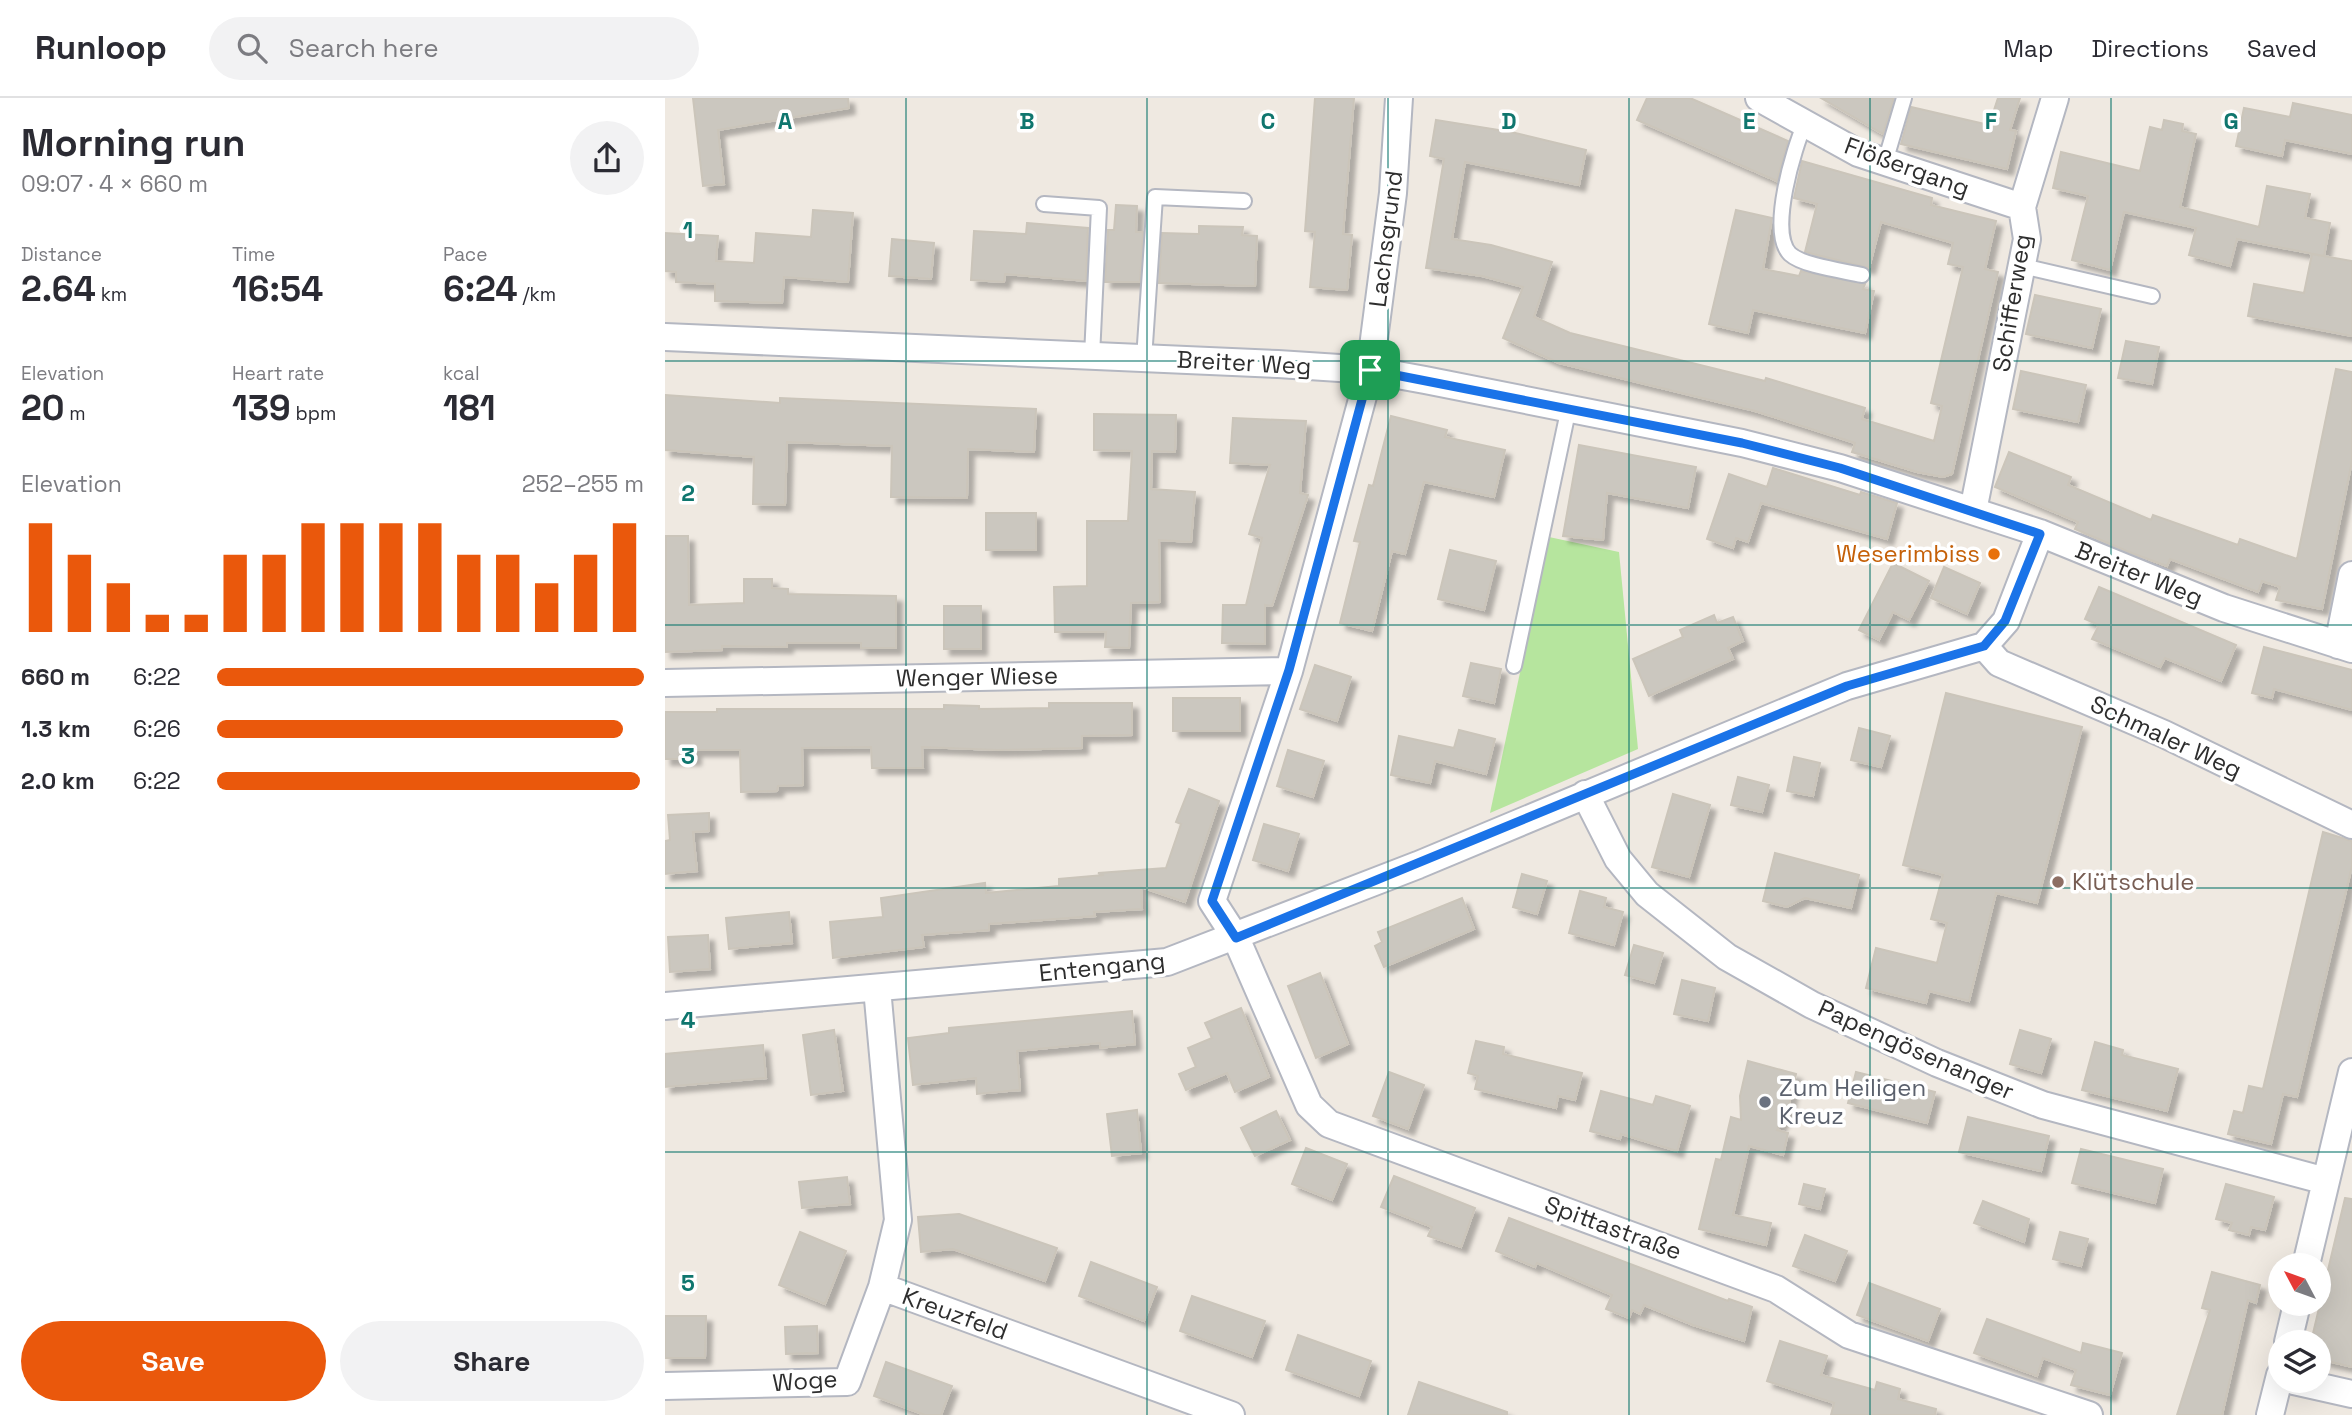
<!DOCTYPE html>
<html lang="en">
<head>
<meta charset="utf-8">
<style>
  body { margin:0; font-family:"Space Grotesk",sans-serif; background:#f2f2f3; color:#2b2b33; height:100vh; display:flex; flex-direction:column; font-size:26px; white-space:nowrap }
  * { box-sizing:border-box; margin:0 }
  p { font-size:23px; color:#7c7c81 }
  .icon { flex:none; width:38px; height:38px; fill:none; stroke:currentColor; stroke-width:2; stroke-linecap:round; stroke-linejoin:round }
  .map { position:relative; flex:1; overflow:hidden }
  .sheet { display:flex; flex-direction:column; background:#fff; width:665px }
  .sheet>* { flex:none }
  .needle { width:46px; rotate:311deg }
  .fabs { position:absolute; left:1603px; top:1155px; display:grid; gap:14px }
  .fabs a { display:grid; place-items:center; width:63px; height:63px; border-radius:50%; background:#fff; box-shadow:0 7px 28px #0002; font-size:35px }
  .pin { position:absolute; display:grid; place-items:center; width:60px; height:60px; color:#fff; margin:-30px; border-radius:14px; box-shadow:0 4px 10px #0006 }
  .round { display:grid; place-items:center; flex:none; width:74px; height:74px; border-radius:37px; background:#f2f2f3 }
  .headline { display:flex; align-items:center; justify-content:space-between; height:119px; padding:0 21px }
  h1 { font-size:38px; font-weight:600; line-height:52px }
  .figures { display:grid; grid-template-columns:repeat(3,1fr); gap:10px; height:119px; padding:7px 21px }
  .figures div { display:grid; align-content:center }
  .figures b { font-size:35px; font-weight:600 }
  .figures small { font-size:19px; font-weight:400 }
  .figures p { font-size:19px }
  .chart { height:196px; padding:14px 21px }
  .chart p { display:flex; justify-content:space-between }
  .chart svg { width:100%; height:126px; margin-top:7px; stroke:#ea580c; stroke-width:6 }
  .cta { display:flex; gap:14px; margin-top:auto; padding:14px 21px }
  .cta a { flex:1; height:80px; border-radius:42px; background:#ea580c; color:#fff; font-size:28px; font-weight:600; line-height:80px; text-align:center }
  .cta a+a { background:#f2f2f3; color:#2b2b33 }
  ul { padding:0 21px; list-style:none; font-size:23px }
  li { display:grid; grid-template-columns:112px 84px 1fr; align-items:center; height:52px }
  li i { height:18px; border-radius:9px; background:#ea580c }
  header { display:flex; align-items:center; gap:42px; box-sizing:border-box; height:98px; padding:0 35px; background:#fff; border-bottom:2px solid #e1e1e2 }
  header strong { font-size:33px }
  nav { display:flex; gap:38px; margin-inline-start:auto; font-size:24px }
  .search { width:490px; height:63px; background:#f2f2f3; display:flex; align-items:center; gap:18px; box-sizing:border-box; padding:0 24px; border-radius:38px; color:#7c7c81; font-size:26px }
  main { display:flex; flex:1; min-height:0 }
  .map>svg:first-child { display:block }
  .green { fill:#b6e59e }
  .building { fill:#cbc7bf; stroke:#cbc5ba; stroke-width:2; filter:url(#shadow) }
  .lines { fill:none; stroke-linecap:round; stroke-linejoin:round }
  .service-casing { stroke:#b4b7c1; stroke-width:18 }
  .minor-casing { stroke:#b4b7c1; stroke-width:30 }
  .service { stroke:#fff; stroke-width:14 }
  .minor { stroke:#fff; stroke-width:26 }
  .route-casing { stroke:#fff; stroke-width:14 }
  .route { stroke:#1a73e8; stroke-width:9 }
  .grid { fill:none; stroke:#0f766e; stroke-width:2; stroke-opacity:0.55 }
  .food-dot { fill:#e8710a; stroke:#fff; stroke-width:2.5 }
  .education-dot { fill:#8d6e63; stroke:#fff; stroke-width:2.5 }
  .worship-dot { fill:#6b7280; stroke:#fff; stroke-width:2.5 }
  .labels { text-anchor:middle; stroke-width:7; stroke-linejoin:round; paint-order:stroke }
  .street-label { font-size:24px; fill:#2e2e2e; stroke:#fff }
  .food-label { font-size:24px; fill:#c56008; stroke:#fff; text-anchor:end }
  .education-label { font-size:24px; fill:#785e54; stroke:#fff; text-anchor:start }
  .worship-label { font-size:24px; fill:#5b616d; stroke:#fff; text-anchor:start }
  .grid-label { font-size:23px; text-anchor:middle; font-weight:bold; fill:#0f766e; stroke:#fff; stroke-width:7; stroke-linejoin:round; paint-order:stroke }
</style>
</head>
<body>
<header>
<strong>Runloop</strong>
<div class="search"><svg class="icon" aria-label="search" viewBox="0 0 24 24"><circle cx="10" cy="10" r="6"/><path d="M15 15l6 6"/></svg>Search here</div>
<nav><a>Map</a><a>Directions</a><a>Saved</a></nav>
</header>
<main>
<section class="sheet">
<div class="headline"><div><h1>Morning run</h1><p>09:07 · 4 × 660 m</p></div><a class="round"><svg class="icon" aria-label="share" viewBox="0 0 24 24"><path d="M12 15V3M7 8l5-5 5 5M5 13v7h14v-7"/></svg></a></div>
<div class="figures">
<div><p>Distance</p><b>2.64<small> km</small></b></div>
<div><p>Time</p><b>16:54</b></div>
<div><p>Pace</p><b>6:24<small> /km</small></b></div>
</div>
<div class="figures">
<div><p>Elevation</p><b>20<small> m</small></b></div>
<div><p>Heart rate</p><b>139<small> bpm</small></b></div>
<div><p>kcal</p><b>181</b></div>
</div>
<div class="chart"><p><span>Elevation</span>252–255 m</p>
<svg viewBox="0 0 160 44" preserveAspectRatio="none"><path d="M5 44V6M15 44V17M25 44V27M35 44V38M45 44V38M55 44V17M65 44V17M75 44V6M85 44V6M95 44V6M105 44V6M115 44V17M125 44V17M135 44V27M145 44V17M155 44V6"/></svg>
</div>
<ul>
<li><b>660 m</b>6:22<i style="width:100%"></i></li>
<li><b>1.3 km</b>6:26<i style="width:95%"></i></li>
<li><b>2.0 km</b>6:22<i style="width:99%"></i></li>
</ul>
<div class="cta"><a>Save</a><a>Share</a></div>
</section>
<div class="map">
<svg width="1687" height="1317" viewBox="0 0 1687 1317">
  <defs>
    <filter id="shadow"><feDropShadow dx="6" dy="6" stdDeviation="2" flood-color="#0004"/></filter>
  </defs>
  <rect width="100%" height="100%" fill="#efe9e1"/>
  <path class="green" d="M884,439L954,454L973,651L825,715Z"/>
  <path class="building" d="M28,0H183L184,10L53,32L59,86L38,88Z
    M650,0H689L678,136L687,137L682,192L645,189L650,134L640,133Z
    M982,0H1025L1123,43L1112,83L972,22Z
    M1156,0H1229L1218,36Z
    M1333,0H1355L1345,32L1351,33L1342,71L1236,46L1246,9L1324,27Z
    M1628,5L1687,17V56L1620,42L1617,58L1571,48L1579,10L1625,19Z
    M771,22L846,34L921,52L914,87L800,64L787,141L826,147L887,164L869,219L905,235L1100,283L1101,280L1200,310L1197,321L1269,343L1277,308L1266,305L1298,169L1283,166L1288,145L1216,124L1204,170L1140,154L1152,106L1129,100L1137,63L1267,100L1266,107L1331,123L1320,171L1333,174L1287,376L1278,379L1252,374L1187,354L1190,345L1090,313L894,265L838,240L858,189L817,178L761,170L779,61L765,58Z
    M1499,22L1518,26L1517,33L1531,36L1515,109L1594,129L1602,88L1645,96L1640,120L1665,125L1659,158L1572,141L1565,168L1524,157L1531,130L1459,114L1445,172L1407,162L1423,98L1388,90L1396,54L1475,73L1485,29L1497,32Z
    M451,107L472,108L471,134H478L475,184H440L443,132H449Z
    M148,112L188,115L183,184L119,179L117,205L50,203V186L11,184V174L0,173V135L53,138L51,163L89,165L91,135L146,139Z
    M1071,112L1107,120L1098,171L1134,178L1136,173L1200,186L1198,191L1209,193L1200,235L1088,212L1083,235L1044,226Z
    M362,125L423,130L421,183L340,176L339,184L306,182L309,133L361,136Z
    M534,128L578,129L577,137L592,138L590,188L494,185L497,135L534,136Z
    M227,141L269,145L266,181L224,178Z
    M1647,156L1687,163V238L1583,218L1589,186L1639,195Z
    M1370,197L1436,211L1427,250L1361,236Z
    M1461,243L1494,249L1487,286L1453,280Z
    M1671,271L1687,274V363L1657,511L1611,502L1615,489L1597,483L1593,494L1505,461L1502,468L1464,454L1410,431L1413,424L1330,389L1344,354L1406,379L1403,387L1486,422L1488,417L1573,447L1575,441L1632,461Z
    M1356,273L1421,287L1413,324L1348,311Z
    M0,297L115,305V300L371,311L369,354L303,351L302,400L226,399L227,348L122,344L120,407L88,406L89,359L0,352Z
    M429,316L511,317L510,354L487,353L486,391L530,394L526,444L494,442L495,504L466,505L464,550L440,549L441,534H390L389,489L422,488V423H463L467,353L429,352Z
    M726,318L782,332L780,339L840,352L829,399L759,384L740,456L727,453L707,533L675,525L695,444L689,443L704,387L708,388Z
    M568,320L641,323L635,395L643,397L607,508L600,507V546L557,545L558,507H581L597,440L584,436L605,367L565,365Z
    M914,347L1031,369L1023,410L942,395L938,442L898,438Z
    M1108,370L1195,397L1196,394L1232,405L1222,441L1096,405L1083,444L1071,440L1068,450L1042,441L1064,376L1102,389Z
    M321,415H371V452H321Z
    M1,438H23L24,507L79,505V481H107V490L123,491V496L231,498V550H196V545H122V549L57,548V552L0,554Z
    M785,452L831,463L819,512L773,501Z
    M1228,465L1264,483L1244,522L1228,514L1214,542L1194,532Z
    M1279,469L1315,485L1302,516L1266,500Z
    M1434,489L1571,547L1556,583L1500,560L1495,569L1427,541L1434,527L1420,521Z
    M279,508H316V551H279Z
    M1049,517L1052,525L1068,519L1078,543L1063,550L1068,561L984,598L968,561L1018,539L1015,532Z
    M1599,549L1687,572V612L1609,591L1607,600L1587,595Z
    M806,565L836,571L829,605L798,598Z
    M650,567L686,579L672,623L635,611Z
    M1281,595L1417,629L1372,805L1331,795L1304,903L1264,893L1261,905L1201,890L1211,850L1272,865L1282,825L1266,821L1278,777L1238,767Z
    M508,600H575V633H508Z
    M384,605H467V637L417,638V650L333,652L257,649L258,670H207L206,649L137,650L138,687L113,688L112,693L76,694L75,652H30V661H0V614H52V611H279V607L314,608V611L384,610Z
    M1194,630L1225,638L1216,669L1186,662Z
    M794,632L830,641L821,676L770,663L765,685L726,677L734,638L789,650Z
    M623,652L659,663L648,699L612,688Z
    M1129,659L1155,665L1148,698L1122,693Z
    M1073,679L1104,687L1097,714L1066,707Z
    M524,691L554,703L520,804L476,789L477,811L429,814L430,818L324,826V832L257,837L259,849L168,860L165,824L218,819L216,800L320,785L321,795L394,788V781L439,777L433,775L501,770L516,726L511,724Z
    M1008,696L1045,707L1024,779L987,769Z
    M44,715V733L28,734L32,773L0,776V743L5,742L3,717Z
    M599,726L634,736L623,773L588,762Z
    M1658,734L1687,743V768L1632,999L1618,996L1606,1046L1563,1036L1569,1013L1578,1015L1584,988L1598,991Z
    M1110,755L1194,777L1186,810L1140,800L1122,809L1098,803Z
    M857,776L882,783L872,816L848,809Z
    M915,793L941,800L939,809L958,814L949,847L904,835Z
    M797,800L809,831L719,869L710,848L717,844L713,834Z
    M124,814L127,845L64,851L61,820Z
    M43,837L45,871L5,874L3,839Z
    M969,847L998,855L989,885L960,877Z
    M655,875L683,946L651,960L623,888Z
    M1017,882L1050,890L1043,923L1009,916Z
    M576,910L604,979L570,994L562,975L521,992L514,976L531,969L523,950L547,940L540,925Z
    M467,913L470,946L435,950V945L352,953L355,992L312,996L311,980L248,987L243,940L284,935V930Z
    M169,932L178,993L146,997L138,937Z
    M1355,932L1386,941L1376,975L1345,966Z
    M811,943L839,949L838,956L917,975L910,1002L893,998L891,1010L810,991L813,978L803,975Z
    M1430,944L1458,952L1457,957L1513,971L1502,1013L1417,992Z
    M98,947L101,980L0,989V956Z
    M1083,963L1131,976L1123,1011L1112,1032L1123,1035L1118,1057L1084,1048L1068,1117L1106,1125L1101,1147L1034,1131L1051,1061L1056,1062L1066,1019L1076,1022L1075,998Z
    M724,974L759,987L743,1031L708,1018Z
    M1191,974L1270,994L1262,1025L1183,1005Z
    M936,993L988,1007L991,998L1025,1008L1012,1053L956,1036L955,1041L925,1033Z
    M472,1012L476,1055L447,1058L442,1016Z
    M611,1013L625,1042L590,1058L576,1030Z
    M1303,1019L1384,1038L1376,1073L1294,1054Z
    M641,1050L682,1066L667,1102L627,1086Z
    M1416,1051L1498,1071L1490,1105L1407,1085Z
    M729,1078L810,1110L796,1149L763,1138L767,1129L716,1109Z
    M182,1079L185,1106L137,1110L134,1084Z
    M1139,1086L1160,1091L1155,1111L1134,1106Z
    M1561,1086L1609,1099L1600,1132L1586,1129L1584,1137L1564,1132L1567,1125L1551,1121Z
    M1680,1100L1687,1101V1269L1654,1261V1244H1646Z
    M1318,1103L1364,1121L1359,1144L1309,1125Z
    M294,1116L392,1150L380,1183L288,1151L256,1154L253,1119Z
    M844,1120L1063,1203L1064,1201L1087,1209L1079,1243L1028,1227L979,1207L975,1216L967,1212L964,1220L941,1211L947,1197L872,1165L870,1169L831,1153Z
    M135,1134L181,1153L160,1206L114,1187Z
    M1395,1134L1423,1141L1416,1168L1388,1161Z
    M1140,1137L1182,1153L1170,1183L1128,1168Z
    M426,1164L492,1189L479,1223L414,1198Z
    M1547,1174L1595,1187L1591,1205L1583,1202L1557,1317H1512L1545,1212L1537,1210Z
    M1204,1185L1275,1211L1263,1243L1192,1217Z
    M527,1198L600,1223L587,1259L515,1233Z
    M0,1218H41L40,1260H0Z
    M1322,1221L1416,1255L1418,1245L1457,1255L1445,1297L1406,1287L1411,1272L1378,1260L1372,1278L1309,1255Z
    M152,1228L153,1255L121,1256L120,1229Z
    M633,1237L706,1263L694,1298L621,1272Z
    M1115,1243L1162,1258L1156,1277L1210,1292L1212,1284L1235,1291L1233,1301L1271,1311L1270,1317H1166L1169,1305L1102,1283Z
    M221,1264L287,1288L276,1317H260L209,1298Z
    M754,1284L842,1314V1317H743Z"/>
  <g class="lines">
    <g class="service-casing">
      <path id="service" d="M1140,25C1129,50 1103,134 1125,156C1138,168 1180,173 1197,177
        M1220,64L1239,0
        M379,106L434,110L427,258
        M1357,168L1487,198
        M479,261L490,99L579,103
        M849,568L904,309"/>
    </g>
    <g class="minor-casing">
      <path id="minor" d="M734,0L728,95L705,272L624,573L547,803L571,840L644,1007L664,1026L1111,1191L1184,1237L1424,1317
        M1094,0L1193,55L1357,109
        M0,239L613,266L705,272L760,282L1077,345L1175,370L1375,435L1559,510L1687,551
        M1308,413L1362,141L1357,109L1390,0
        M1673,547L1687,477
        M1319,548L1334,565L1499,636L1687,727
        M0,585L624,573
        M920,696L953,761L982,796L1062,859L1147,907L1272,965L1378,1007L1661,1083
        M212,890L233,1122L217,1189L566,1317
        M0,908L502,864L753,767L1182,588L1319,548L1341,523L1375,435
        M1641,1167L1687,974
        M1623,1244L1632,1206
        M1629,1283L1687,1296
        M0,1288L182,1284L217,1189
        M1605,1317L1615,1277"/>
    </g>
    <use href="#service" class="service"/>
    <use href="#minor" class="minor"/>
  </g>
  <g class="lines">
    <g class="route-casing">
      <path id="route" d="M705,272L1077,345L1175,370L1375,436L1340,523L1319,548L1182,588L571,840L547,803L624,572Z"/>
    </g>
    <use href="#route" class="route"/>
  </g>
  <path class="grid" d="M241,0V1317M482,0V1317M723,0V1317M964,0V1317M1205,0V1317M1446,0V1317M0,263H1687M0,527H1687M0,790H1687M0,1054H1687"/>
  <circle class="food-dot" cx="1329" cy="456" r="7"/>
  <circle class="education-dot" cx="1393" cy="784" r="7"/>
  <circle class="worship-dot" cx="1100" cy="1004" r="7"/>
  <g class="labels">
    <g class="street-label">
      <text transform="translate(1242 69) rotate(20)" y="8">Flößergang</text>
      <text transform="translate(721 141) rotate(-83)" y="8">Lachsgrund</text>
      <text transform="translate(1347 205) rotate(-81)" y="8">Schifferweg</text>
      <text transform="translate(579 265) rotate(3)" y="8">Breiter Weg</text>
      <text transform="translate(1474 476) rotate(22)" y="8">Breiter Weg</text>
      <text transform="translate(312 579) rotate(-1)" y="8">Wenger Wiese</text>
      <text transform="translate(1501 639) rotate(25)" y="8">Schmaler Weg</text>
      <text transform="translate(437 869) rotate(-6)" y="8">Entengang</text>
      <text transform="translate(1251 952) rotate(24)" y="8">Papengösenanger</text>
      <text transform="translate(948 1130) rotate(20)" y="8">Spittastraße</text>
      <text transform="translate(290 1216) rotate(20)" y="8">Kreuzfeld</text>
      <text transform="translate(140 1283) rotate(-4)" y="8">Woge</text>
    </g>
    <g class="food-label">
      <text x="1315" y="464">Weserimbiss</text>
    </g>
    <g class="education-label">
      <text x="1407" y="792">Klütschule</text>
    </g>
    <g class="worship-label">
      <text x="1114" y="998">Zum Heiligen<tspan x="1114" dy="28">Kreuz</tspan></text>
    </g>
  </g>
  <g class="grid-label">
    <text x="120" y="31">A</text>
    <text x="362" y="31">B</text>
    <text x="603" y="31">C</text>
    <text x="844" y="31">D</text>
    <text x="1084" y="31">E</text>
    <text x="1326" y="31">F</text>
    <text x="1566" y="31">G</text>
    <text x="23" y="140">1</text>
    <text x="23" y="403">2</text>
    <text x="23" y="666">3</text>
    <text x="23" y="930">4</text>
    <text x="23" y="1193">5</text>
  </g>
</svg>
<div class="fabs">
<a><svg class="needle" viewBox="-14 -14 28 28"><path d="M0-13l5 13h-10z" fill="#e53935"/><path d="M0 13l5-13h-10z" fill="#7c7c81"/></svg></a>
<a><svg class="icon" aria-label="layers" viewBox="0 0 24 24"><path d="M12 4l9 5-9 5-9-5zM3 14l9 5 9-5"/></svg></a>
</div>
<div class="pin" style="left:705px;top:272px;background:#1e9e55"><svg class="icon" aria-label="arrive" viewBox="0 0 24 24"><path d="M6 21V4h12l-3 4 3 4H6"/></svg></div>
</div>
</main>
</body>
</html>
